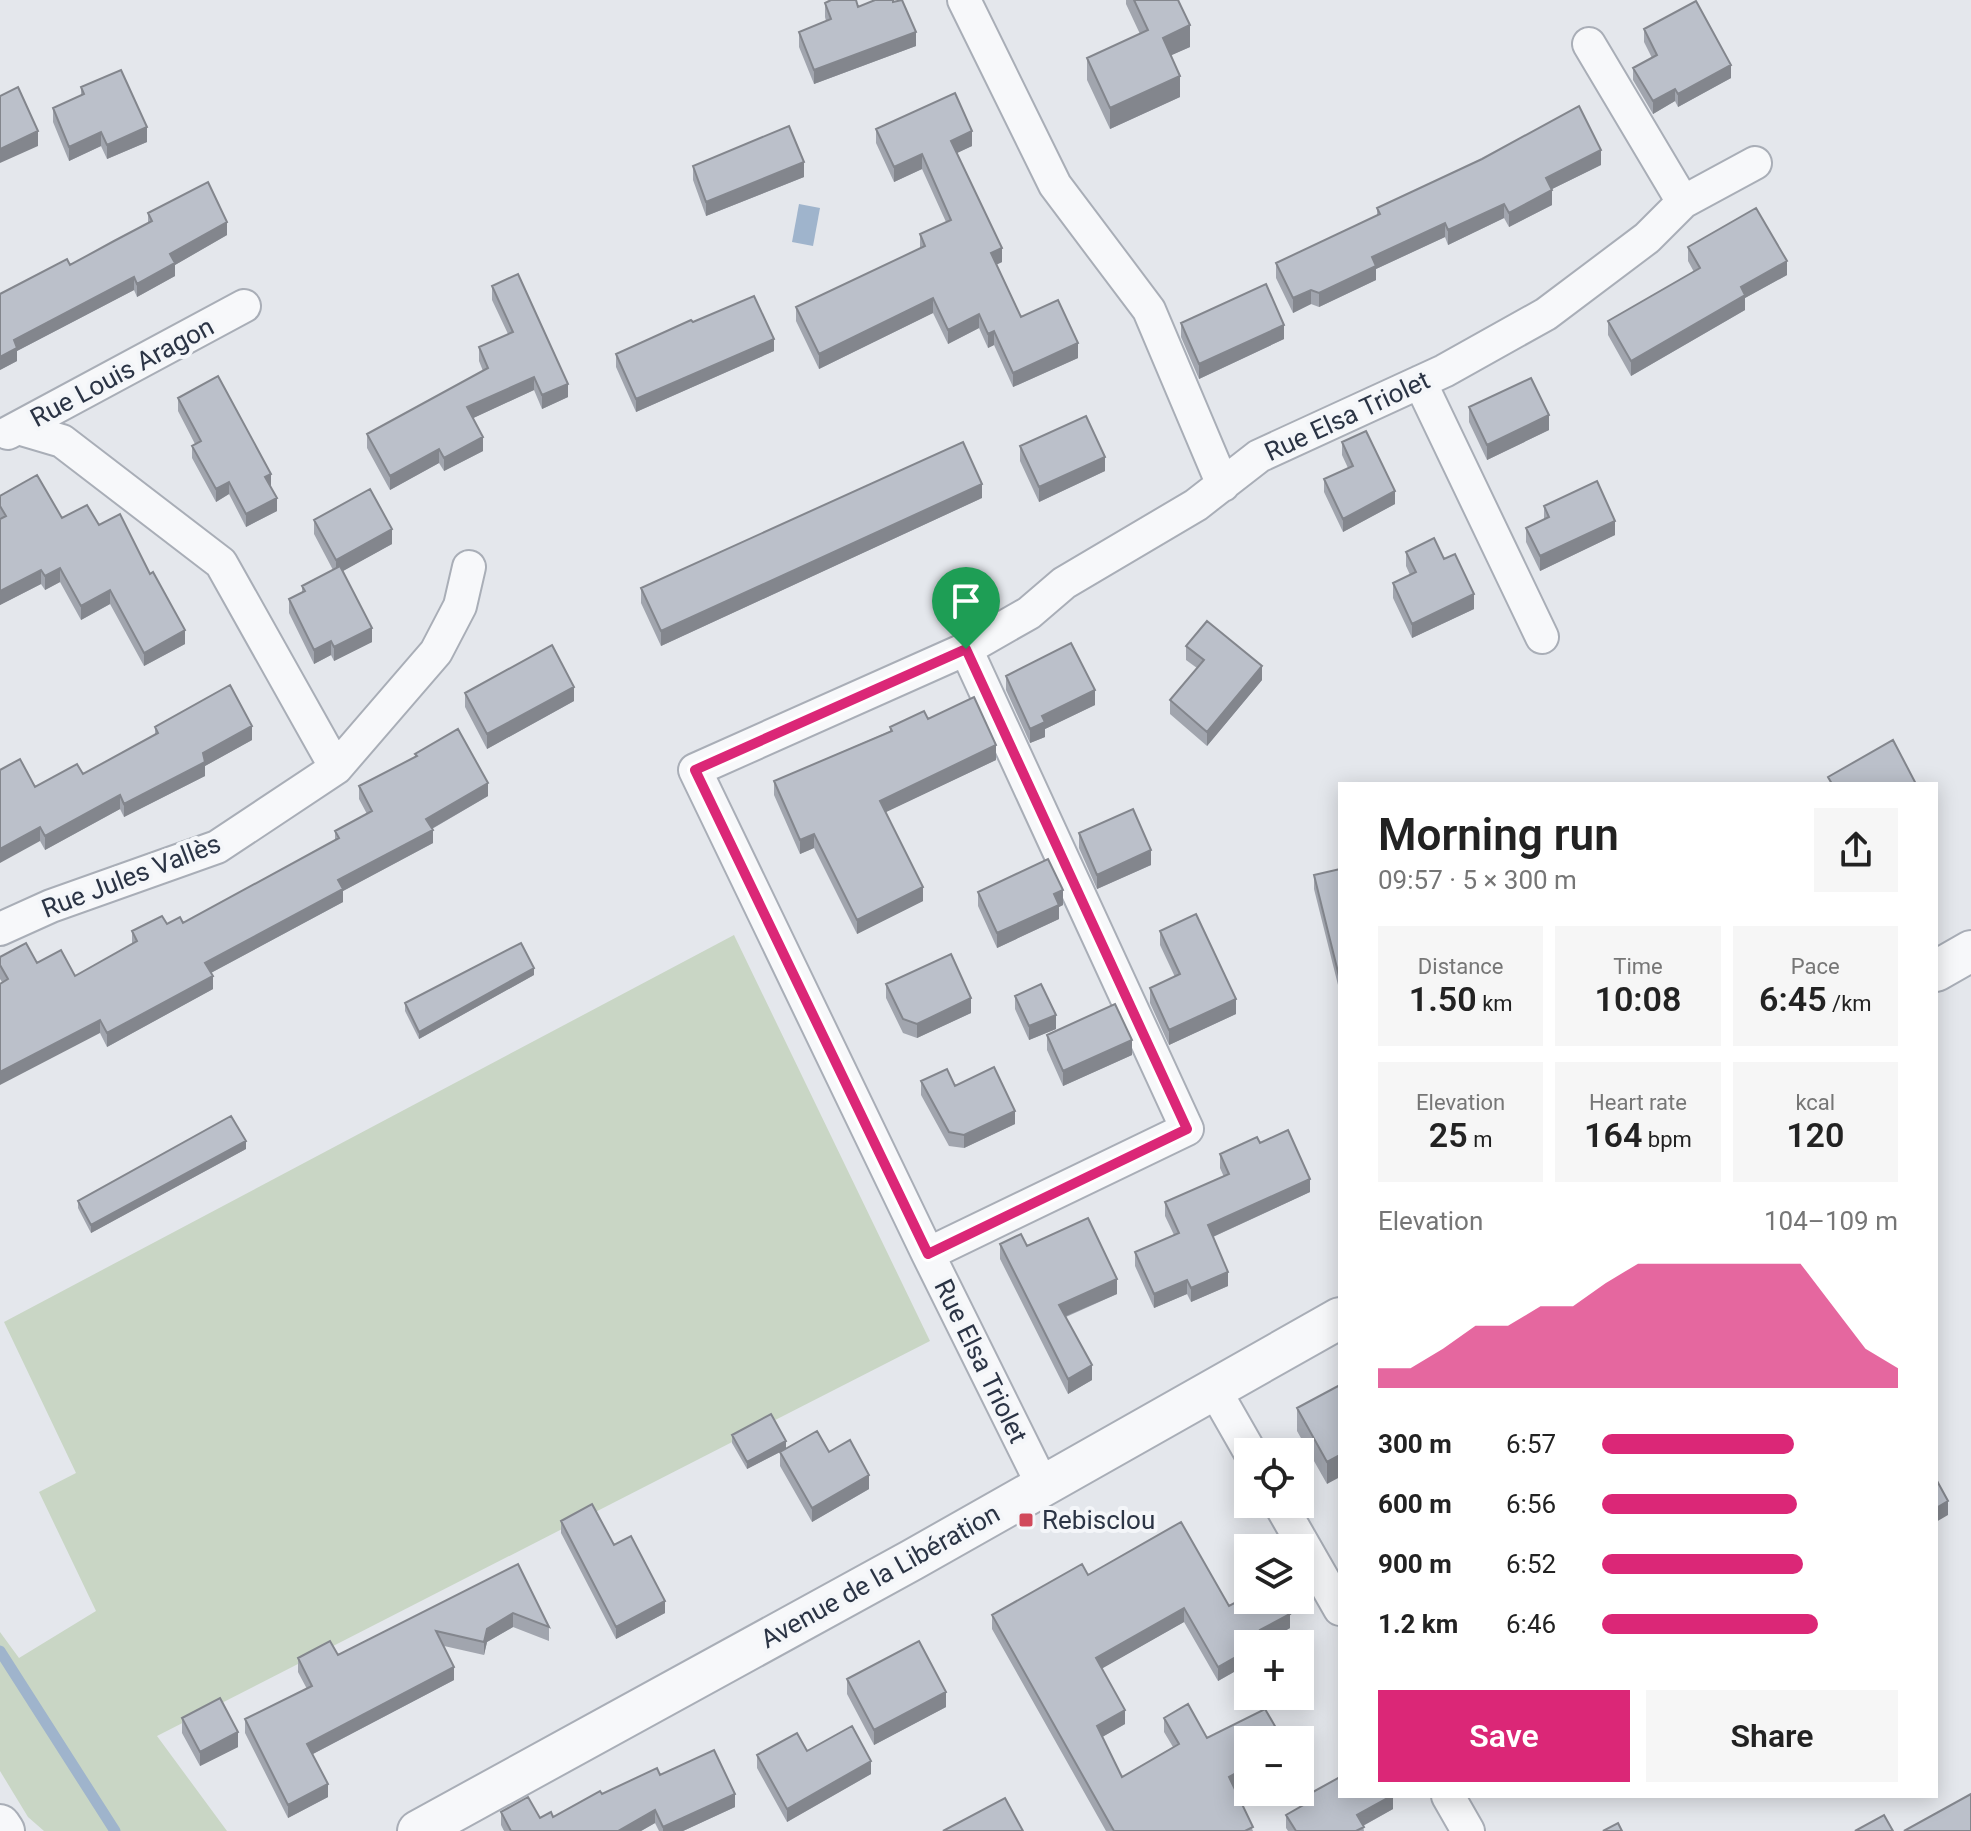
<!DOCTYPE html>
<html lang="en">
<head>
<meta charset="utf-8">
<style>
  body { margin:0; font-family:Roboto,sans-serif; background:#f6f6f6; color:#222; height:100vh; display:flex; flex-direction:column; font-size:30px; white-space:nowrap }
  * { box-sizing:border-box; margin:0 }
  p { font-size:26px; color:#767676 }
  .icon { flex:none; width:44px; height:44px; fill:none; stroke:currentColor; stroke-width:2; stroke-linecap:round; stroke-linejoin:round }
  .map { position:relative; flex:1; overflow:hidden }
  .details { position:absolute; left:1338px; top:782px; width:600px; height:1016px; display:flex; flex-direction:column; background:#fff; border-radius:0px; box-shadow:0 4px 20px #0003 }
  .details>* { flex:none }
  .tools { position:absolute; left:1234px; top:1438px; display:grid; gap:16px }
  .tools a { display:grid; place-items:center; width:80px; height:80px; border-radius:0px; background:#fff; box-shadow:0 4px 20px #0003; font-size:40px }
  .pin { position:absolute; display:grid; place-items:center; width:68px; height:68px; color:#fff; margin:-82px -34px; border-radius:50% 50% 50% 0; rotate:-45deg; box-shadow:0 0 8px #0007 }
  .pin .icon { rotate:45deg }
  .round { display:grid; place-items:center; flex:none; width:84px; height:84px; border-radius:0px; background:#f6f6f6 }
  .headline { display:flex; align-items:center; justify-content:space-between; height:136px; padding:0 40px }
  h1 { font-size:44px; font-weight:600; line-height:60px }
  .figures { display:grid; grid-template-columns:repeat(3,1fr); gap:12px; height:136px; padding:8px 40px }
  .figures div { display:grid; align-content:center; border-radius:0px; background:#f6f6f6; text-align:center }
  .figures b { font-size:34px; font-weight:600 }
  .figures small { font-size:22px; font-weight:400 }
  .figures p { font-size:22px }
  .chart { height:224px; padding:16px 40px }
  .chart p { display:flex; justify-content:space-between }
  .chart svg { width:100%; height:144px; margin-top:8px; fill:#db2777; opacity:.7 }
  .cta { display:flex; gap:16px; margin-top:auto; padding:16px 40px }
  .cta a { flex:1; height:92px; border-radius:0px; background:#db2777; color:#fff; font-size:32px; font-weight:600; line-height:92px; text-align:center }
  .cta a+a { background:#f6f6f6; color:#222 }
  ul { padding:0 40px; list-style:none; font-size:26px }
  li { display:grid; grid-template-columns:128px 96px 1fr; align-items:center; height:60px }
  li i { height:20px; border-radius:10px; background:#db2777 }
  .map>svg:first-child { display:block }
  .green { fill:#c9d6c5 }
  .water { fill:#9fb4cc }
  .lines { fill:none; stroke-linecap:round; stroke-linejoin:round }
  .stream { stroke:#9fb4cc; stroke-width:11 }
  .minor-casing { stroke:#a9aeb7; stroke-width:36 }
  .tertiary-casing { stroke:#a9aeb7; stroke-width:44 }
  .minor { stroke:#f7f8fa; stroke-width:32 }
  .tertiary { stroke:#f7f8fa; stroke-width:40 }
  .wall { fill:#a1a5ae }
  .shaded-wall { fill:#83868d }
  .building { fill:#bbc0ca; stroke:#83868d; stroke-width:2 }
  .route-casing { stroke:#fff; stroke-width:16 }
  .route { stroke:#db2777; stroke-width:10 }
  .poi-dot { fill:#d1495b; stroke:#f4f6f9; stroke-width:3 }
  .labels { text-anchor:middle; stroke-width:8; stroke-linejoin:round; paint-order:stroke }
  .street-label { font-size:26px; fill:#2b3445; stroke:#f4f6f9 }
  .poi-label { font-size:26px; fill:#2b3445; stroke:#f4f6f9; text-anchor:start }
</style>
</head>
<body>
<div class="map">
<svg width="1971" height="1831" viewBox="0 0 1971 1831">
  <rect width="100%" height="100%" fill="#e4e7ec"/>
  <path class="green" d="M734,935L930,1341L157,1736L227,1831H44L28,1817L0,1771V1632L19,1658L96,1611L39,1492L76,1473L4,1322Z"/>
  <path class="water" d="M799,204L820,208L813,246L792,242Z"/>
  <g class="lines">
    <path class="stream" d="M0,1651L115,1831"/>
    <g class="minor-casing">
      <path id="minor" d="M964,0L1055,185L1149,310L1223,485
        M1589,44L1683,202
        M1420,382L1542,637
        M18,428L62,441L221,563L336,768
        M8,433L244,306
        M966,649L1029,613L1064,583L1196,505L1259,456L1444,371L1546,314L1647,238L1683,202L1755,163
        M0,929L51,906L217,847L336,768L436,652L460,606L469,567
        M928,1254L1187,1129L966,649L695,770L928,1254L1042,1484
        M1214,1389L1250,1452
        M1280,1504L1340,1609
        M1448,1796L1468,1831"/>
    </g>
    <g class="tertiary-casing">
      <path id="tertiary" d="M1936,971L1971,951
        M0,1825L4,1831
        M418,1831L912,1560L1340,1318"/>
    </g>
    <use href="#minor" class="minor"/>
    <use href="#tertiary" class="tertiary"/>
  </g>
  <path class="wall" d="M1126,0H1178L1190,47L1171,55L1180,97L1110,129L1087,80V58L1140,34L1126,4Z
    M893,2L916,46L814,84L799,47V32L826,21L825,17V3L858,7Z
    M1644,29L1731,78L1678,107L1675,101L1653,114L1633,80V68L1652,58L1644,42Z
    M81,87L147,142L107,159L101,146L69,161L53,122V108L81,95Z
    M876,129L972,146L956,153L1002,262L996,265L1021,317L1078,358L1013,387L994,345L988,348L979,328L948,344L933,313L819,369L796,321V307L920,249V234L946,222L922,169L894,182L876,143Z
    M1601,165L1552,189V205L1509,227L1504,218L1448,245L1445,237L1376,269V280L1319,307L1311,304L1293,313L1276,278V263L1377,216V208Z
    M693,166L804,177L706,216L693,180Z
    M148,213L227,235L175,265V276L137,297L134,290L17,351V361L0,370L70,265L148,223Z
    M1688,247L1787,275L1745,298V310L1631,376L1608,335V321L1694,272L1688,261Z
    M492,286L568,397L542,409L534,390L473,418L483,451L444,471L439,463L390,490L367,448V434L483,371L479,361V347L508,334L492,300Z
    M693,322L774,351L636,412L616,367V354Z
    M1181,323L1284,339L1199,379L1181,337Z
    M178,398L270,487L277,511L246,527L229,494L216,502L192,458V446L195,444L178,411Z
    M1469,407L1549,430L1487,460L1469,422Z
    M1342,442L1395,504L1343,532L1324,492V479L1348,468L1342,455Z
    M1020,446L1105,471L1039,502L1020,461Z
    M0,496L62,518L99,525L185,644L144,666L110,604L81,620L60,582L45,590L41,584L0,605Z
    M982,498L661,646L641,603V588Z
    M1544,506L1615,535L1540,571L1526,542V528L1544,519Z
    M314,520L392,544L342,571L372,642L334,661L331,655L314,664L289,613V599L302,592V586L333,570L314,534Z
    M1406,552L1444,559L1474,609L1412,638L1393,598V583L1410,575L1406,566Z
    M1186,646L1262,680L1207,746L1170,714V700L1197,668L1186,660Z
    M1006,676L1095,705L1045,729V737L1030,743L1006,690Z
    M465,693L574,701L487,749L465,707Z
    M928,719L996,760L885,812L923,901L857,934L814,848L800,854L774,795V781L890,731V727Z
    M155,727L252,740L205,766V776L124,817L120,809L45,850L40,841L35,787L83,774L155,735Z
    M415,754L488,796L432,829L433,843L343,891V902L211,973L213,989L107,1047L100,1033L2,982L0,979V957L37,963L75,976L132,944V931L167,924L183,923L335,840V831L367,814L359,799V786L415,757Z
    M1079,833L1151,865L1097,889L1079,848Z
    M1340,869V993L1314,889V875Z
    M978,892L1063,905L1059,907V919L997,948L978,906Z
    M1160,931L1236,1014L1169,1045L1150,1003V988L1175,977L1160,945Z
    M534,975L419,1039L405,1011V1003Z
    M886,984L971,1013L917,1038L903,1033L886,998Z
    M1015,996L1056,1029L1029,1040L1015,1009Z
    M1047,1035L1132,1055L1063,1086L1047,1050Z
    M921,1081L955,1086L1015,1124L964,1148L949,1146L921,1095Z
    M1260,1143L1310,1192L1213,1237L1228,1286L1191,1302L1187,1294L1154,1308L1135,1266V1252L1174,1235L1165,1216V1202L1224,1177L1220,1168V1154Z
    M246,1149L91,1233L78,1208V1201Z
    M1000,1244L1027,1246L1117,1294L1066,1317L1092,1380L1068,1394L1000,1259Z
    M1340,1385L1327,1484L1297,1431V1408Z
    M732,1435L786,1448L829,1452L869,1489L812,1522L780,1466V1452L747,1469L732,1443Z
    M561,1521L614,1545L665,1613L616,1639L561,1533Z
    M518,1564L549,1627V1641L513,1627L487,1642L484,1655L444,1646L454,1680L313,1754L328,1797L288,1818L245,1733V1719L307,1689L298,1672V1658L338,1655Z
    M1088,1575L1229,1606L1290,1628L1265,1642V1644H1248V1664L1218,1681L1184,1622L1102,1668L1125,1724L1102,1737L1122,1777L1173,1747L1164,1732V1718L1207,1738L1248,1740V1776L1240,1781V1785L1234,1788L1253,1831H1106L992,1629V1615Z
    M847,1679L946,1707L874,1745L847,1694Z
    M182,1718L238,1747L200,1766L182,1733Z
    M757,1755L871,1774L787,1822L757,1768Z
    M660,1775L735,1807L683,1831H659L655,1823L641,1831H504L501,1825V1812L540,1818L553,1817L602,1794Z
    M1393,1796V1809L1363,1826L1364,1831H1288L1286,1828V1815L1302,1806V1798Z"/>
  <path class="shaded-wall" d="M1190,25V47L1163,59V38Z
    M916,32V46L814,84V70Z
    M1731,65V78L1678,107V94Z
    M1180,76V97L1110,129V108Z
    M1675,89V101L1653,114V101Z
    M147,127V142L107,159V145Z
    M38,131V146L0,163V149Z
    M972,131V146L951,156V141Z
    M101,132V146L69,161V147Z
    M1601,150V165L1546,192V178Z
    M922,154V169L894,182V167Z
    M804,162V177L706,216V202Z
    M1552,190V205L1509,227V213Z
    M1504,204V218L1448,245V230Z
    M227,222V235L175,265V276L137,297V284L170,254Z
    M1445,223V237L1376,269V280L1319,307V293L1372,257Z
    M1002,248V262L991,267V253Z
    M1787,261V275L1745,298V310L1631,376V361L1741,287Z
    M134,277V290L17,351V361L0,370V357L14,340Z
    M1311,290V304L1293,313V298Z
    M933,298V313L819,369V354Z
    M979,314V328L948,344V330Z
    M1284,325V339L1199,379V364Z
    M994,331V345L988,348V334Z
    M774,339V351L636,412V399Z
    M1078,343V358L1013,387V373Z
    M534,377V390L467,421V407Z
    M568,384V397L542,409V395Z
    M1549,415V430L1487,460V445Z
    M483,437V451L444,471V458Z
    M439,449V463L390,490V476Z
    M1105,457V471L1039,502V487Z
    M271,474V487L265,477Z
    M229,482V494L216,502V489Z
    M982,484V498L661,646V631Z
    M1395,491V504L1343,532V519Z
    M277,498V511L246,527V514Z
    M1615,521V535L1540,571V556Z
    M392,529V544L336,575V560Z
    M60,568V582L45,590V576Z
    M41,570V584L0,605V591Z
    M110,590V604L81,620V606Z
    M1474,594V609L1412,638V624Z
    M372,628V642L334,661V647Z
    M185,630V644L144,666V653Z
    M331,641V655L314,664V650Z
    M1262,666V680L1207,746V732Z
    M574,687V701L487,749V734Z
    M1095,690V705L1045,729V737L1030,743V729L1042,716Z
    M252,726V740L205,766V776L124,817V804L203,753Z
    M996,745V760L880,815V801Z
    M488,783V796L426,832V819Z
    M120,795V809L45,850V836Z
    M40,827V841L0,863V849Z
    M433,830V843L343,891V902L205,976V963L338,880Z
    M814,834V848L800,854V840Z
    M1151,850V865L1097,889V875Z
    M923,887V901L857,934V920Z
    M1063,890V905L1059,907V919L997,948V933L1054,894Z
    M534,968V975L419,1039V1032Z
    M213,976V989L107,1047V1033Z
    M971,998V1013L917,1038V1024Z
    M1236,999V1014L1169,1045V1030Z
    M1056,1015V1029L1029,1040V1026Z
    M100,1020V1033L0,1085V1072Z
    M1132,1040V1055L1063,1086V1071Z
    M1015,1111V1124L964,1148V1135Z
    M246,1141V1149L91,1233V1225Z
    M1310,1179V1192L1208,1239V1225Z
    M1228,1272V1286L1191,1302V1288Z
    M1117,1279V1294L1059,1319V1305Z
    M1187,1280V1294L1154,1308V1294Z
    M1092,1365V1380L1068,1394V1379Z
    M786,1441V1449L747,1469V1462Z
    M1340,1455V1477L1327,1484V1462Z
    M869,1475V1489L812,1522V1508Z
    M1948,1501V1515L1936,1522V1508Z
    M665,1601V1613L616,1639V1627Z
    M1184,1608V1622L1096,1672V1658Z
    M513,1613V1627L487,1642L484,1655V1642L487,1629Z
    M1290,1614V1628L1265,1642V1644H1259L1260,1630Z
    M1248,1650V1664L1218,1681V1667Z
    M454,1667V1680L307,1757V1744Z
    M946,1692V1707L874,1745V1730Z
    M1125,1710V1724L1097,1740V1726Z
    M238,1732V1747L200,1766V1752Z
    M871,1761V1774L787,1822V1809Z
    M1248,1762V1776L1240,1781V1785L1229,1791V1777L1238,1768Z
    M328,1784V1797L288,1818V1805Z
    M735,1794V1807L683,1831H663V1827Z
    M1391,1796H1393V1809L1357,1829V1815Z
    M655,1810V1823L641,1831H618Z"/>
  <path class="building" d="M831,0H856L858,7L875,0H893V2L902,0L916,32L814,70L799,32L831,19L825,3Z
    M1134,0H1178L1190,25L1163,38L1180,76L1110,108L1087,58L1148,30Z
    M1696,1L1731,65L1678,94L1675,89L1653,101L1633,68L1657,55L1644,29Z
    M121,70L147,127L107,145L101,132L69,147L53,108L84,94L81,87Z
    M18,87L38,131L0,149V96Z
    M955,93L972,131L951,141L1002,248L991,253L1021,317L1058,300L1078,343L1013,373L994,331L988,334L979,314L948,330L933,298L819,354L796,307L925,246L920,234L951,220L922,154L894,167L876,129Z
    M1579,106L1601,150L1546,178L1552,190L1509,213L1504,204L1448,230L1445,223L1372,257L1376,266L1319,293L1311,290L1293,298L1276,263L1380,214L1377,208L1482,159Z
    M789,126L804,162L706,202L693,166Z
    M208,182L227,222L170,254L175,263L137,284L134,277L14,340L17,348L0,357V294L67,259L70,265L114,241L152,221L148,213Z
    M1756,208L1787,261L1741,287L1745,295L1631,361L1608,321L1700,268L1688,247Z
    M518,274L568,384L542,395L534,377L467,407L483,437L444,458L439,449L390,476L367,434L488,368L479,347L513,332L492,286Z
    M1266,284L1284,325L1199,364L1181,323Z
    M754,296L774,339L636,399L616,354L691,320L693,322Z
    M218,376L271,474L265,477L277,498L246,514L229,482L216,489L192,446L201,441L178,398Z
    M1531,378L1549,415L1487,445L1469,407Z
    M1086,416L1105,457L1039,487L1020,446Z
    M1366,431L1395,491L1343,519L1324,479L1353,466L1342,442Z
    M963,442L982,484L661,631L641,588Z
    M37,475L62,518L87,505L99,525L120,514L150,574L153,572L185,630L144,653L110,590L81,606L60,568L45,576L41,570L0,591V519L6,516L0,506V496Z
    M1597,481L1615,521L1540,556L1526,528L1549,517L1544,506Z
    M370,489L392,529L336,560L314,520Z
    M1434,538L1444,559L1455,554L1474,594L1412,624L1393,583L1416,572L1406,552Z
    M340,566L372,628L334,647L331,641L314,650L289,599L305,591L302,586Z
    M1207,621L1262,666L1207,732L1170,700L1204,660L1186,646Z
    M1071,643L1095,690L1042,716L1045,722L1030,729L1006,676Z
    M552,645L574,687L487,734L465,693Z
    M230,685L252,726L203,753L205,762L124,804L120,795L45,836L40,827L0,849V770L20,759L35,787L77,764L83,774L158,733L155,727Z
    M974,697L996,745L880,801L923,887L857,920L814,834L800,840L774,781L892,731L890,727L924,711L928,719Z
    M458,729L488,783L426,819L433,830L338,880L343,889L205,963L213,976L107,1033L100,1020L0,1072V984L8,979L0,965V957L26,943L37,963L61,950L75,976L137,941L132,931L162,916L167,924L180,917L183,923L339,838L335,831L372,811L359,786L417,756L415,754Z
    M1893,740L1916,784H1832L1828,777Z
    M1133,809L1151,850L1097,875L1079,833Z
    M1048,859L1063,890L1054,894L1059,905L997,933L978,892Z
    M1340,869V980L1314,875Z
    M1196,914L1236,999L1169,1030L1150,988L1180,974L1160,931Z
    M521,943L534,968L419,1032L405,1003Z
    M951,954L971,998L917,1024L903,1019L886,984Z
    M1041,984L1056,1015L1029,1026L1015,996Z
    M1115,1004L1132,1040L1063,1071L1047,1035Z
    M994,1067L1015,1111L964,1135L949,1132L921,1081L947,1069L955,1086Z
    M231,1116L246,1141L91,1225L78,1201Z
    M1288,1130L1310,1179L1208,1225L1228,1272L1191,1288L1187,1280L1154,1294L1135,1252L1179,1233L1165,1202L1229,1174L1220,1154L1257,1137L1260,1143Z
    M1088,1218L1117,1279L1059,1305L1092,1365L1068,1379L1000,1244L1021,1234L1027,1246Z
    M1340,1385V1455L1327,1462L1297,1408Z
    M771,1414L786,1441L747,1462L732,1435Z
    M817,1431L829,1452L850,1440L869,1475L812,1508L780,1452Z
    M1936,1479L1948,1501L1936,1508Z
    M592,1504L614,1545L631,1536L665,1601L616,1627L561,1521Z
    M1181,1522L1229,1606L1248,1596V1600H1282L1290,1614L1260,1630L1265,1640L1259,1644H1248V1650L1218,1667L1184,1608L1096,1658L1125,1710L1097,1726L1122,1777L1179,1744L1164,1718L1188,1704L1207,1738L1265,1709L1283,1740H1248V1762L1238,1768L1240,1771L1229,1777L1253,1827L1245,1831H1114L992,1615L1082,1564L1088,1575Z
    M518,1564L549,1627L513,1613L487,1629L484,1642L436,1631L454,1667L307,1744L328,1784L288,1805L245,1719L312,1686L298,1658L330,1641L338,1655Z
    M919,1641L946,1692L874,1730L847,1679Z
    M220,1698L238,1732L200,1752L182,1718Z
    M852,1726L871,1761L787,1809L757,1755L797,1733L807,1751Z
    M714,1750L735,1794L663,1827L655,1810L618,1831H511L501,1812L528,1797L540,1818L551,1812L553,1817L600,1791L602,1794L657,1768L660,1775Z
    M1340,1777V1796H1391L1357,1815L1364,1827L1356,1831H1296L1286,1815L1305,1804L1302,1798Z
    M1971,1794V1831H1904Z
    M1005,1798L1023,1831H943Z
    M1884,1815L1893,1831H1855Z
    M1618,1823L1622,1831H1603Z"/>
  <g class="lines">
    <g class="route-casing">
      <path id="route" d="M966,649L1187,1129L928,1254L695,770Z"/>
    </g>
    <use href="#route" class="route"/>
  </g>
  <rect class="poi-dot" x="1018" y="1512" width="16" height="16" rx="4"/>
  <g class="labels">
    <g class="street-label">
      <text transform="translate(122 372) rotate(-28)" y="9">Rue Louis Aragon</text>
      <text transform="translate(1347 416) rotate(-25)" y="9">Rue Elsa Triolet</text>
      <text transform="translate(131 876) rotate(-21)" y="9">Rue Jules Vallès</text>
      <text transform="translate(981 1361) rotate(64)" y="9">Rue Elsa Triolet</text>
      <text transform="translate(880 1576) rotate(-29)" y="9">Avenue de la Libération</text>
    </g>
    <g class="poi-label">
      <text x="1042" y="1529">Rebisclou</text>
    </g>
  </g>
</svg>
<div class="tools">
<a><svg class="icon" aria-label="locate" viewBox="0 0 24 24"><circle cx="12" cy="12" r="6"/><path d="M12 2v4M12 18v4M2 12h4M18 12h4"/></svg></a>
<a><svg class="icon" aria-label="layers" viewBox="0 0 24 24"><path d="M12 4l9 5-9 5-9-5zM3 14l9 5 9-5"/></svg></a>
<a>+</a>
<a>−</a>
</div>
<div class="pin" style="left:966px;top:649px;background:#1e9e55"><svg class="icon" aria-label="arrive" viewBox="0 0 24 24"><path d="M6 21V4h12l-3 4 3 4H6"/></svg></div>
<section class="details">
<div class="headline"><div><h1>Morning run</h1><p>09:57 · 5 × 300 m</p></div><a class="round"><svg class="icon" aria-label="share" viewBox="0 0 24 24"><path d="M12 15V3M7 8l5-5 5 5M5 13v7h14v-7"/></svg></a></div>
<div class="figures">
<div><p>Distance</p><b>1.50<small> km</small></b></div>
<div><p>Time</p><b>10:08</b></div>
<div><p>Pace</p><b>6:45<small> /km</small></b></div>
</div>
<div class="figures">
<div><p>Elevation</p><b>25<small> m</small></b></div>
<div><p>Heart rate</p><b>164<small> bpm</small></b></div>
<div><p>kcal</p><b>120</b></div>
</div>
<div class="chart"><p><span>Elevation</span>104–109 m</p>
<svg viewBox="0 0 160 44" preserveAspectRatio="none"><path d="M0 44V38L10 38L20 32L30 25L40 25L50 19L60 19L70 12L80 6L90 6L100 6L110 6L120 6L130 6L140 19L150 32L160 38V44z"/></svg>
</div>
<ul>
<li><b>300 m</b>6:57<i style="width:65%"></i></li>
<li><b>600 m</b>6:56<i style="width:66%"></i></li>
<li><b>900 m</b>6:52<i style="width:68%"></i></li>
<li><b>1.2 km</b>6:46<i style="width:73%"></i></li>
</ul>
<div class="cta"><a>Save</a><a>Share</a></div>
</section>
</div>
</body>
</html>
